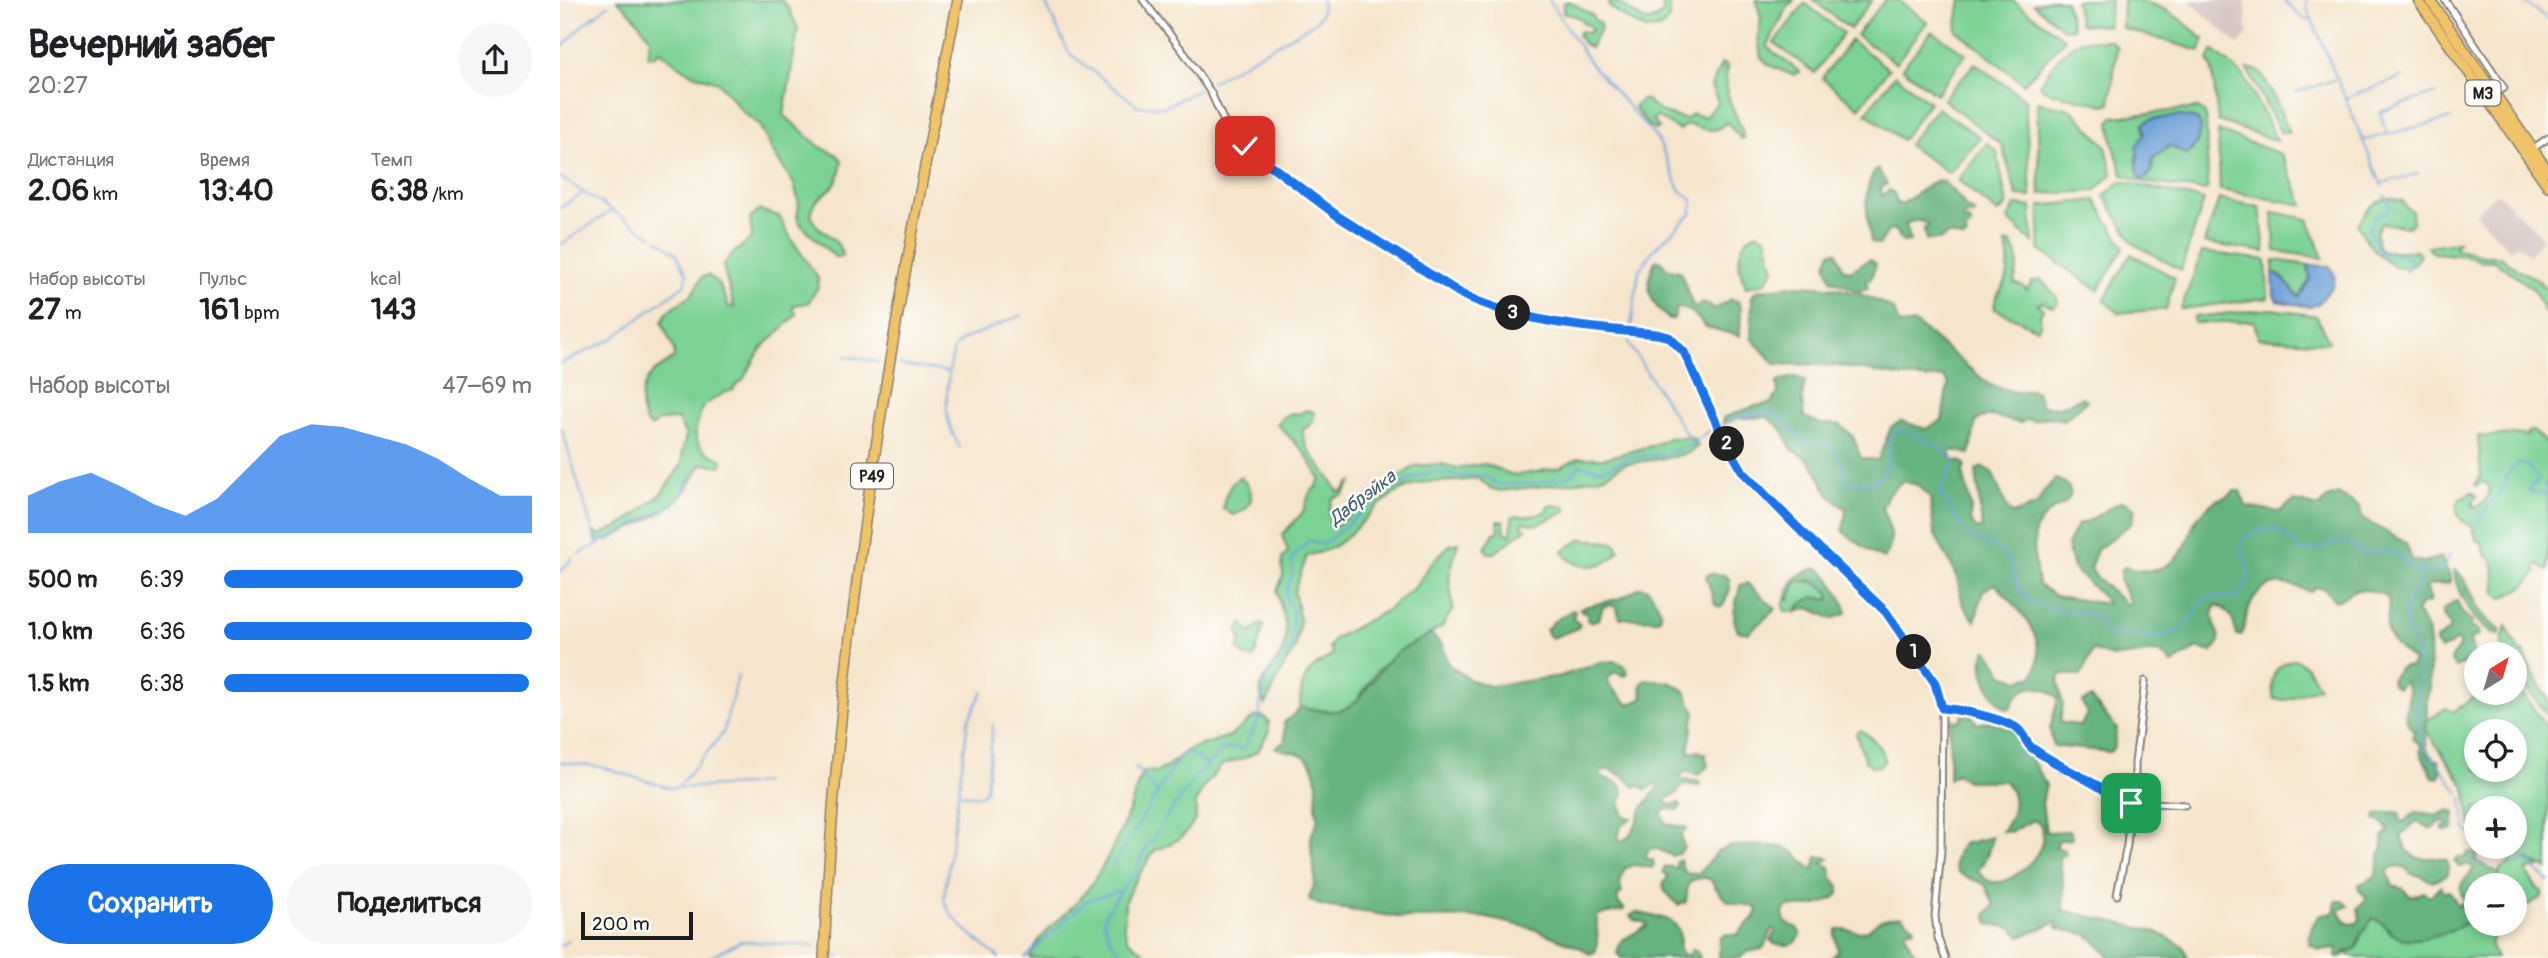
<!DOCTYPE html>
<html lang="ru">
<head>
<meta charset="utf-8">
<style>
  body { margin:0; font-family:Pangolin,sans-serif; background:#f6f6f6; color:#202124; height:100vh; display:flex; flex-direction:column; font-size:26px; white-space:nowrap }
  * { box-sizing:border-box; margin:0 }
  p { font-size:23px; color:#757577 }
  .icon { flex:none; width:38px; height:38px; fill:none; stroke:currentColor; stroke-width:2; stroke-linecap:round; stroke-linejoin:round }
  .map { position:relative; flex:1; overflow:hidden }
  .drawer { display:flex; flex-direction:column; background:#fff; width:560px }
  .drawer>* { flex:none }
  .needle { width:46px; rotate:37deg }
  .fabs { position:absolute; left:1904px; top:642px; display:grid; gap:14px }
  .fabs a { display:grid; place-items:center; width:63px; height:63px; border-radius:50%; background:#fff; box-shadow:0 4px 10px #0003; font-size:35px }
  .scale { position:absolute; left:21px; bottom:18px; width:112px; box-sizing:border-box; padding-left:7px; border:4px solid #1c1c1c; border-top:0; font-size:19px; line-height:24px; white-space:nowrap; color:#1c1c1c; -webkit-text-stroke:5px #fdfcf7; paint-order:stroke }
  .pin { position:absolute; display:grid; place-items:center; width:60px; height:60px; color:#fff; margin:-30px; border-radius:14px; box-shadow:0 4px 10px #0006 }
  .km { position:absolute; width:35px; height:35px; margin:-18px; border-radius:50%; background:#222; color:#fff; font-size:19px; line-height:35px; text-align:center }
  .round { display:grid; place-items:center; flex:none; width:74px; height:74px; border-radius:37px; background:#f6f6f6 }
  .overview { display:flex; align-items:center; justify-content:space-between; height:119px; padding:0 28px }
  h1 { font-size:38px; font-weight:800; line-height:52px }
  .metrics { display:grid; grid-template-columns:repeat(3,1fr); gap:10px; height:119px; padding:7px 28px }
  .metrics div { display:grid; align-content:center }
  .metrics b { font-size:30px; font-weight:800 }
  .metrics small { font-size:19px; font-weight:400 }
  .metrics p { font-size:19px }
  .chart { height:196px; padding:14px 28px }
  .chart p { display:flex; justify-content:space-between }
  .chart svg { width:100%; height:126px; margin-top:7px; fill:#1a73e8; opacity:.7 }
  .cta { display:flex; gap:14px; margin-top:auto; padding:14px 28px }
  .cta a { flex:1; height:80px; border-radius:42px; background:#1a73e8; color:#fff; font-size:28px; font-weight:800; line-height:80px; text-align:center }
  .cta a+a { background:#f6f6f6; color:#202124 }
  ul { padding:0 28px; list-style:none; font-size:23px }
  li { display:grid; grid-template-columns:112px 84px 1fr; align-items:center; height:52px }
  li i { height:18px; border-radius:9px; background:#1a73e8 }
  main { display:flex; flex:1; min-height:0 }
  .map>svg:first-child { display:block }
  .industrial { fill:#d1bfbd }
  .green { fill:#7cd195; stroke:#4c7658; stroke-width:2; fill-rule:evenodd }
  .forest { fill:#65b37e; stroke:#40684d; stroke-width:2; fill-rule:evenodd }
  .water { fill:#6ca0d8; stroke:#445e7a; stroke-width:2 }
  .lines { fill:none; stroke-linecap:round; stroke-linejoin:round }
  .stream { stroke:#6ca0d8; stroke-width:2 }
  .minor-casing { stroke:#888074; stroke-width:9 }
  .highway-casing { stroke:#888074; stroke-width:12 }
  .minor { stroke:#fff; stroke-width:5 }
  .highway { stroke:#f1c369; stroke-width:9 }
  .route-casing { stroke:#fff; stroke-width:14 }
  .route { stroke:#1a73e8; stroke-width:9 }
  .labels { text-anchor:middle; stroke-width:5; stroke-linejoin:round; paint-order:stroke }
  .shield { fill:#fdfcf7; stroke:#605f5e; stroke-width:2 }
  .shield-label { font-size:16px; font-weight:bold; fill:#1c1c1c }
  .water-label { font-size:19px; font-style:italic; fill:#445e7a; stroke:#fdfcf7 }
</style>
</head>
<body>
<main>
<section class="drawer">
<div class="overview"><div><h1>Вечерний забег</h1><p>20:27</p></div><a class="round"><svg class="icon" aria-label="share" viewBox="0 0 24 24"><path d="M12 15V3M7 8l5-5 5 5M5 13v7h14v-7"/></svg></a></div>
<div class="metrics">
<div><p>Дистанция</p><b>2.06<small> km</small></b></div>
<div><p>Время</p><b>13:40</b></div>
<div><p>Темп</p><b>6:38<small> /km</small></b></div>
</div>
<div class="metrics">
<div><p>Набор высоты</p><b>27<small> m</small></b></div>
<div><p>Пульс</p><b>161<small> bpm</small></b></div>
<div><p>kcal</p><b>143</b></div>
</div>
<div class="chart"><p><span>Набор высоты</span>47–69 m</p>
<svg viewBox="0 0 160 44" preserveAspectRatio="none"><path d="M0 44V31L10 26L20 23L30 28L40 34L50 38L60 32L70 21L80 10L90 6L100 7L110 10L120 13L130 18L140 25L150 31L160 31V44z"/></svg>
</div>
<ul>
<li><b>500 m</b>6:39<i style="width:97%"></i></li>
<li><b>1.0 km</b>6:36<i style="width:100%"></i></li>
<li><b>1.5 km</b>6:38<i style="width:99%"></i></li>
</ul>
<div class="cta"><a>Сохранить</a><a>Поделиться</a></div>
</section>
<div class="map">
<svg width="1988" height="958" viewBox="0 0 1988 958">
  <rect width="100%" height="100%" fill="#fdfcf7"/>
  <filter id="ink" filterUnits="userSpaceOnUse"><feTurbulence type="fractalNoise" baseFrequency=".0143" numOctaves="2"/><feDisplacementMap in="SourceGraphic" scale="14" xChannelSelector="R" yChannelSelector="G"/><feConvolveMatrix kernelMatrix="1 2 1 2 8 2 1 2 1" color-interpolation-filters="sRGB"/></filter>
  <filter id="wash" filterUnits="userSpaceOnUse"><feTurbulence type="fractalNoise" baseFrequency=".00686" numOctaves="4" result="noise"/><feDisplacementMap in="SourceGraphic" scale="28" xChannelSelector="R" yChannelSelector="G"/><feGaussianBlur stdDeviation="1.57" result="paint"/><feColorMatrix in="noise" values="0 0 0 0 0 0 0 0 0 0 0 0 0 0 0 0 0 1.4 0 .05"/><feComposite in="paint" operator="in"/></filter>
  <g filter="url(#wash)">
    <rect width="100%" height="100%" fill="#f5e5cc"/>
    <path class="industrial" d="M1629,0H1685L1688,35L1678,45Z
      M1937,193L1983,238L1969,255L1957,244L1950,250L1915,213Z"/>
    <path class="green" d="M57,0H221L228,7L238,29L224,115L260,147L276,154L282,160C281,166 280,175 277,181C270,196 245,199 253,220C257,232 278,234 283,257H275L242,226L237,218L239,204L234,184L214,154L199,125L182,111L158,82L130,73L100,51L94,56H88L90,38L72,14Z
      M1103,0H1109C1113,15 1107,33 1087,29C1078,27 1055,12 1048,5L1051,1C1074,4 1081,35 1103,13Z
      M1196,0H1234L1227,7L1207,47L1240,72L1232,75L1209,65L1201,57L1198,36L1201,18Z
      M1253,0H1312L1290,29Z
      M1325,0H1338L1367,22L1336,63L1296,35Z
      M1401,0H1452L1505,39L1464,84L1396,30Z
      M1490,0H1505L1513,28L1503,29L1474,4Z
      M1515,0H1551L1548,26L1520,24Z
      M1563,0C1600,0 1618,17 1644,39L1640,51L1562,28Z
      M1009,1L1032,15L1035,21L1039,22L1041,28L1030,48L1023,43L1018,35L1020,31L1028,33L1032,30L1030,26L1024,24C1020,15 1012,16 1003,13V3Z
      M1245,3L1283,33L1255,73L1214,43Z
      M1372,31L1406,54L1376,94L1342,68Z
      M1291,40L1329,69L1299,108L1262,78Z
      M1523,40H1550L1557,47L1550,103L1545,105L1492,93L1483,89L1480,84C1491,68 1504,46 1523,40Z
      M1653,50L1684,76L1717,141L1658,121L1652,68L1648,60Z
      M1162,63L1167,66C1163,103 1176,107 1184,138L1181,139L1167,122C1155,135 1143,129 1127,124L1119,130L1096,116L1093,120L1099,128L1095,130L1088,125L1074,107L1081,100H1087C1097,113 1111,116 1126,119L1132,114L1145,117L1158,102L1151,86Z
      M1415,63L1465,99L1471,197L1457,196L1442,145L1383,99Z
      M1687,69C1691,69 1695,69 1698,71C1707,77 1725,121 1729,133H1721Z
      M1335,75L1369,102L1342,140L1306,113Z
      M1477,102L1511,109L1546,146L1552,174L1535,191L1480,194Z
      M1377,108L1420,137L1389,173L1348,145Z
      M1638,108L1644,112L1646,118L1648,186L1646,191L1584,182L1563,175L1553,144L1550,121L1553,117ZM1621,116L1637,119L1632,150L1628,154L1610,146L1593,158V167L1587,178L1576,159L1579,153L1578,144L1584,135L1583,124L1593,119Z
      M1658,131L1721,154L1744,205L1660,190Z
      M1427,143L1437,152L1447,205L1438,213L1398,180Z
      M1561,181L1644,200L1621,270L1574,244L1544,196Z
      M1831,198L1843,201L1846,207L1852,211L1853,223L1847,227L1822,223L1816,232L1818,245L1822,251H1857L1860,254C1845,292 1804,244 1798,224C1807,209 1813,201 1831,198Z
      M1659,199L1700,207L1705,252L1644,243Z
      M1535,200L1564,247L1538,290L1479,250L1480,206Z
      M1456,205L1471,207L1473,243L1448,219Z
      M199,210L219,216L230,237L258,278V287L248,303L234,305L233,309L237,314L201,349L182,381L174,387V390L166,392L143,406C132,437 130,445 162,460V466L142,464C133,474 131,487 122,496C105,514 68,529 46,541H38L34,534L35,532L39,535L62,525L100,495L122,464V452L126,436L118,419L98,421L93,426L89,427C77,410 79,384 95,371C101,366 108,363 114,358V350L102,322L107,312L132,294L142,277L148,275L159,284L169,307H174L163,266C170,252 183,248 192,236L190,219Z
      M1713,212L1748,219L1763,258L1715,251Z
      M1198,233L1206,238L1214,269L1205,283L1186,287C1177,267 1174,241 1198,233Z
      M1898,242L1895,247L1896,249L1910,251L1922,256H1940L1958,270L1977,279L1988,291V315L1983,310L1974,290L1936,262L1931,260L1922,262L1909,256L1874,253L1869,249L1868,247C1878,243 1888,244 1898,242Z
      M1446,243H1450C1462,257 1458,267 1454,283L1463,286L1467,290L1472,282L1481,280L1495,294L1498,303L1493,307L1482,302L1477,304L1483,309L1480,315L1481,323L1477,329L1435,309C1432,295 1444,290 1447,278C1450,266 1448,255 1446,243Z
      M1642,252L1706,260L1708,298L1621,309Z
      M1571,254L1615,278L1606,309L1558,313L1544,300Z
      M1714,260L1748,265L1750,279L1739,297L1721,276L1713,272Z
      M1712,309L1756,316L1769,341L1767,343L1698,338L1694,321L1634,323V317Z
      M747,410L754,412C754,422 752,426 743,429C741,452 770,472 778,492L783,491L789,483L792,482L783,495L773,498C769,508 767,518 775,527L792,513L797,504L855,466L880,464L898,468L925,464L950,474L957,475L999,468L1019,458H1046L1094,445L1108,438L1132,437L1138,446L1130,452L1113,457L1064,464L1045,476L1010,483L940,491L930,488L918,478C890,485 873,476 844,489C811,504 799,532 773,547C765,552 755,553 747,556L734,592L740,620L735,649L725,664L705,706C690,680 718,668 724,646C730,626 720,609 717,590L723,577L722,559L728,551L722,535L743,512L750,492L755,488L760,478L744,452L717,424C723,416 729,411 739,414Z
      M1973,431L1988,445V570L1977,564L1975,566L1977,572L1965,586L1943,598L1939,597L1936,593L1934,567L1931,559L1925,554L1922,543L1917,540L1912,526C1900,523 1897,515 1897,504L1901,498L1912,492L1917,496L1913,501V505L1915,507C1924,504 1933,494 1928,485L1923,482L1917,486L1915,484L1921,476L1918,436C1936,438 1948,431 1968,436L1967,432Z
      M680,477C697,491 694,509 673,515L663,509C663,499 670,482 680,477Z
      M993,505L1006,507V511L977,525L963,522L962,526L966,529L934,553H928L925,548L934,533L939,531L938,521H944L945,532L951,535L952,516C965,516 977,518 988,509L987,506Z
      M1021,539L1055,543L1059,550C1048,569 1013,573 1003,551Z
      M898,543L889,576L893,609L882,627L835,654L817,671L793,706L781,711H771L740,708C740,692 742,677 755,666C762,660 767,661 773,653L769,648L775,638L827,610L856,586L872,562L890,545Z
      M1243,581C1256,582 1267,584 1271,599L1240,605L1236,612L1225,611L1223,606L1226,598L1229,599L1236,582Z
      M683,623L690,633L701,624L704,626L694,658L686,657L678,649L681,642L678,630Z
      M1946,626L1960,652H1964L1972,673L1988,699V716L1955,672V654H1945C1940,644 1943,637 1946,626Z
      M1735,659L1747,667L1759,687L1726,700L1714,699C1709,677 1714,665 1735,659Z
      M1955,683L1988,729V869L1967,859L1979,867L1969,869L1966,872L1977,888L1982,892V897L1955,912V886L1935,885L1941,868L1949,864L1951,857L1933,847H1940L1959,854L1946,847H1955V808H1916V831L1911,825L1905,787L1862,724L1886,708L1893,712L1920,693H1955ZM1916,732H1955V770H1916Z
      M703,716L709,722V731L698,751L687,757L662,765L643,788L636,802V819L625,834L616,841L594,851L571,888L565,901L564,926L567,939L585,953L588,958H532L520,954L505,958H470C479,930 505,918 522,896C547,867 571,812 581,774L587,771L596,772L607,767L629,749L670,736L694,717Z
      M1300,730C1311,736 1322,747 1325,760L1319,766L1313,767L1305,761L1296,733Z
      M1916,915V924H1945L1936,931L1930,944L1936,958H1798L1783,953L1797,948L1801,934L1813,918L1824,923L1834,934L1911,920Z"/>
    <path class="forest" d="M1318,169L1327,184L1321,187L1322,196L1329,190L1334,193L1337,204L1343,203L1375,181L1384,182L1403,202L1404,206L1414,212V215H1404L1403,220H1408L1412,225L1405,231L1407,236L1403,239L1389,234L1379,240H1366L1364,228L1368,227V224C1361,220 1354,219 1346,224L1350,241L1343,242L1335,230L1328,231L1319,245L1311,242C1308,223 1300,183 1318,169Z
      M1277,251L1283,269L1290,271L1310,259L1316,264L1311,279L1307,281L1308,289L1298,291L1271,280L1266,264L1271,252Z
      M1101,260L1106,268L1120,271L1134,308L1138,307L1141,303L1150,305L1154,309L1171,299L1178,301L1181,308L1180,336L1146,327L1132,312L1117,307L1114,319H1109C1088,303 1084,285 1095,261Z
      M1235,285C1270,285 1304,291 1334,310L1339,325L1355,323L1430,385L1455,392L1472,390L1477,392L1482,406L1499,407L1523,397L1527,401L1504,420L1488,417L1473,421L1467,419L1461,423C1444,421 1431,410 1416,421L1410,454L1392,450L1390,453L1393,460L1402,462L1405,465L1403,472L1411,507L1410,520L1416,528H1422L1416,470L1422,467L1432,472L1448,510L1453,514L1477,505L1484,491L1495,479C1507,482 1517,492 1505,503C1501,507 1494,508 1490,512C1484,516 1479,524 1475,530L1474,555L1478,584L1495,596L1547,604L1544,598L1513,568L1507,545L1517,525C1534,521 1546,507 1563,501L1575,508L1572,523L1537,550L1530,567L1535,576L1566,604L1570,603L1560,580L1561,569L1565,567C1589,575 1612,570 1625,546C1631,536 1631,524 1639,516C1644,511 1649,505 1655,501C1662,497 1669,498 1674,491H1680L1686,506L1719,512L1734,501L1760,507L1767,498L1778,494L1799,506L1803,519L1846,543L1852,560L1864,562L1881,557L1891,578L1889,583L1870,585L1866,588L1871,600L1867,604L1862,603L1857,612L1869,634L1870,688L1867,697L1866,748L1867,754L1879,761L1880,775L1878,778L1873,777L1860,752L1861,748L1859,743L1852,739L1854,731C1834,709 1858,701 1844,681L1838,688L1832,684L1831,680L1839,669L1844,666L1851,667L1853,660C1844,652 1829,642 1827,630C1825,618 1832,609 1827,596C1817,593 1801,586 1791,592C1784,596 1784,599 1775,601L1765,589L1755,587L1750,592C1720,578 1698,580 1687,614C1685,622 1685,629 1681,636L1676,635C1675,622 1669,608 1655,605C1655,608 1653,612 1653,616C1654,630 1667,642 1651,652L1637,648L1612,664L1600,652C1570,652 1562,664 1533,650L1521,676L1501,674L1498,681L1503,705L1500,722L1521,726L1527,713L1522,702L1531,698L1557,729L1554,747L1550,752L1493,746L1490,729L1498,698C1488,689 1479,687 1467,687L1454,699L1451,708L1447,709C1431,698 1416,668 1426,650L1429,652L1445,676L1460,680L1473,676C1492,640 1458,607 1435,584L1423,591L1415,621L1403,605L1396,574L1374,533L1370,498L1358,485L1342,481L1327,496L1322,508C1330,528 1337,539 1324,559L1315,555L1283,532L1286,509C1280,504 1272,499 1268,493C1255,472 1258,462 1232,450L1222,429L1207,417L1179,418L1164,424L1163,418L1192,407L1211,403L1218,393L1217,381L1234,377L1245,380L1242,399L1244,417L1261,424H1279L1293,436L1301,458L1318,460L1331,427L1341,421L1366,429L1382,420C1385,408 1384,396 1389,385L1384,377C1351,382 1319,372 1286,367C1263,364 1239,365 1215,364L1191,338L1192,296L1196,291Z
      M1258,568C1269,572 1284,601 1287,613L1272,619L1249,608L1236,612C1243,599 1254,594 1268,600L1270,599C1267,583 1251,579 1237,582L1229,599L1226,598C1231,578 1239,572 1258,568Z
      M1895,569C1916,587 1913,616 1940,629V635C1920,636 1891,586 1895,569Z
      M1150,573L1164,575L1169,578L1170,589L1163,606L1159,607L1155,604L1146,576Z
      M1187,583L1216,609L1188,633L1178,631C1169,614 1178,602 1180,585Z
      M1080,587L1088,589C1094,597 1100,605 1101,616L1098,620L1060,618L1056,606L1049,605L1043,607L1039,619L1030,622L1027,620L1028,613L1021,611L1020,608L1061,598Z
      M1897,601L1902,613L1912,621L1910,628H1917L1919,635L1910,639L1916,663L1909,660L1896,668L1891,661C1892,653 1901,650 1899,642L1896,640L1889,646L1880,650L1875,644L1876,640L1888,631L1890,626L1883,616V610L1893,602Z
      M1012,610L1015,611L1013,618L1020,625L1018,628L992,638L987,634L986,630L993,622Z
      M871,634L883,646L888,664L911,680L931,686L1001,676L1041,662L1055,661L1064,665L1068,673L1065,676L1055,672L1048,678L1050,686L1069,705L1083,698L1081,685L1086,679L1109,682L1124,690L1135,712L1128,752L1138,751L1145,754L1148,766L1139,775L1126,772L1121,775L1122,780L1138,781L1140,784L1138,786L1124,784L1115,795L1108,798L1106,802L1111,805L1119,803L1121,806L1118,810L1107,809L1101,812L1106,824L1126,827L1127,829L1121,835L1124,847L1120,853L1113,856L1095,848L1089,849L1085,858L1093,860L1094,864L1092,868L1073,865L1064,869L1060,884L1062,893L1058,895V903L1064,908V910L1038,915C1034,927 1041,940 1035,952L1029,954L1021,948L971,928L922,917L845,918L763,906L750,901L749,897C762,874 749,863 751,839C751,832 757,826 758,819C759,813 756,814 756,808C756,792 761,775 749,761C740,749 726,754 715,747L725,741L724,723L740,708C754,709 771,714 784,709C803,702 817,670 833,656C843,647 858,641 871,634ZM1049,769L1066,778L1074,787L1078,785L1086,790L1097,783L1099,787C1094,794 1088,799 1084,806C1075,818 1077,834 1062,841L1058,838L1061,826L1072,818L1064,816L1060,804L1064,791L1060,784L1040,776L1041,772Z
      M1403,715L1412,716L1417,724L1429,721L1455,730L1486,785L1482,802L1486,832L1511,831L1512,839L1499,840L1496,847L1505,850L1506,855L1499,856L1504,889L1503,910L1597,932L1623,946L1628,958H1552L1528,935L1497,928L1496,922L1460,937L1453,928L1429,924L1426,915L1434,905L1425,885C1404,874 1383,876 1402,844L1432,837C1430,850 1426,860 1418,870C1433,901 1477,865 1482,842C1483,837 1481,830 1481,825L1473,820L1451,832L1442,831C1455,815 1458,797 1445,781H1407L1396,774L1389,779L1390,720L1399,721Z
      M1889,810L1895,813L1893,830L1884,831L1882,828L1889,825L1885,821L1878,823L1872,829L1857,822L1841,835C1851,871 1867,852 1887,860L1889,868L1886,876L1872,882L1862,876L1851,874C1844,865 1840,865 1830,868L1827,873L1833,886L1843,889L1850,896L1858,895L1863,892L1870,896L1881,886L1883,891H1890L1898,906L1904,902C1895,879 1905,884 1914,868L1907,864L1899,867L1894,861L1898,857H1906L1908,852L1916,853L1918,857L1914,860L1940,873L1935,885L1916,886V915C1902,930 1853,947 1834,935C1825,928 1826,923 1813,918L1801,934L1797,948L1784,953V955L1780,957L1776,956L1777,948L1759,950L1749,944C1748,932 1753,922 1761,914L1772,913L1775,910V901H1784L1788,906L1781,909L1780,912L1786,922L1790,924L1797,923L1800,919L1798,908L1807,898L1799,890L1798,885L1815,877L1823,845V837L1828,831L1823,823L1815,820L1816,815C1826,814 1829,810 1840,813V820L1844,822L1856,812L1879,815Z
      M1170,846C1185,846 1220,843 1232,851C1241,856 1243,865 1254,869L1257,857H1267L1269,859L1262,863L1270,867L1272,878L1279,886V894C1268,905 1243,909 1227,906L1223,913L1225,922L1237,928L1241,935C1235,948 1226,945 1214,944L1211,940L1216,930L1212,929L1207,942L1202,949L1187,952L1180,958H1159L1160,937L1167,934L1177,935L1195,916L1197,909C1191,905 1188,905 1180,904C1163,903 1159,892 1150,879C1140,877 1135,878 1128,884L1126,902L1118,905L1104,890L1103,884L1108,877L1103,871L1105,866L1117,868L1116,862L1119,859L1121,861L1122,868L1127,874L1139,873L1158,851Z
      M1076,912C1089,917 1115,915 1119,932C1121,940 1118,947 1121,954L1130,955L1132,949L1138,953L1140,958H1061L1057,953L1061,941C1070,936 1079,930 1087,926L1086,923L1075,920L1070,916Z
      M1341,916L1355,927L1354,930L1347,929L1345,932L1352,949L1363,958H1271L1278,951L1275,934L1277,929C1287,927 1296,934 1305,931C1311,930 1313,924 1319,921C1325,918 1334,917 1341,916Z"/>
    <path class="water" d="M1621,116L1637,119L1641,125C1641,137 1635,147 1627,155L1610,146L1593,158L1590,174L1582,180C1571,166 1582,157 1576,147L1584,135L1583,124L1592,119Z
      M1748,265L1770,266L1775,276L1773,286L1758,304L1750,307L1717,301L1714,296L1713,272L1721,276L1739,297L1750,279Z"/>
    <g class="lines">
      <path class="stream" d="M484,0L509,53L578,106L604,107L638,90
        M989,0L1030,63L1098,140L1120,190L1132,199V213L1093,250L1079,271L1071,327
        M1723,0L1742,18L1748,20L1751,18
        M1747,0L1746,5L1822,186
        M1961,0L1988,19
        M0,49L23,25L48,5
        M651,82L754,23L761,15L762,0
        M1736,92L1774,80
        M1786,98L1843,77
        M1827,134L1820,112L1876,93
        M1805,140L1892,118
        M0,177L92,236
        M1822,183L1858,174
        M1825,195L1830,206L1827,212L1816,215L1809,229L1818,250L1822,254C1835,253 1844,251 1852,262L1846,272
        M0,208L22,193
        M0,245L51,211
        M1069,336V344L1132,443
        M286,356L318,362
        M0,364L52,339L125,284L127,274L116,253L98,240
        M340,365L389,372C386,404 383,420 400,448
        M389,372L394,348L402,340L462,315
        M2,429L36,543
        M1988,481L1984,487L1988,490
        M1917,521L1946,485V477L1957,463L1967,465L1978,479L1975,484H1971L1969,491L1984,494L1988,492
        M19,554L114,504L120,498L130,476
        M1860,571L1858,586L1851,595L1845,608L1846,621L1858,658L1859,674L1856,722L1864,745L1899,793
        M0,572L13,557
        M423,691L408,721L384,899C389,921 422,943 439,958
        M0,762L41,767L110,788L191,785L204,782
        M575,767L597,792
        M119,786L163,733L178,676
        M401,794L420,796L426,790L433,725
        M1902,798L1906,830L1916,838
        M1936,847L1962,858L1988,881
        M553,866L619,757L626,753L634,755L647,765
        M0,946L9,940
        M277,956L279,958
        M148,958L181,941L254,946
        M465,958L526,901L559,891
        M565,958L549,937L544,921L546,912L577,869L586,848L614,806L638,774L665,748L684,749L700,716V703L705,691L707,675L718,668L721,655L730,649L733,643L731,632L733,609L726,599L727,588L733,573L731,559L750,540L762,545C795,521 835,476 876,472C883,471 890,475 897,476C916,477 921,470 937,485L970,484L1009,477L1020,465L1042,470L1071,457L1107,454L1133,444L1148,431L1177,418L1202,412L1215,413L1249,445C1278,437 1280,462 1288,482C1309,485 1326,481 1329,456C1330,449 1327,441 1332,435C1333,434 1340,429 1341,428C1362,440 1378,443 1395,462L1380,490C1385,501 1400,528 1409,535C1419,542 1433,543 1442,552C1455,566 1454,587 1468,599C1488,615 1516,606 1535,618C1540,621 1544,629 1548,634C1555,634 1563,633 1570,634C1575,635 1581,638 1586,638C1593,639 1606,635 1613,632C1648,619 1626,586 1677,599L1689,581L1687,563L1680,550L1681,541L1692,533L1715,528L1720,534L1732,540L1742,552C1770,549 1775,531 1803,553L1825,551L1839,555L1849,567L1860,571L1870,573L1884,569L1891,552"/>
    </g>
  </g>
  <g filter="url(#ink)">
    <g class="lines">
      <g class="minor-casing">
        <path id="minor" d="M583,0L625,54L651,93L666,126L685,147L779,217L903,295C964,323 1030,328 1096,334C1109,337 1116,342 1124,352C1146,399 1164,449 1197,488L1326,612L1375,683L1382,708L1381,850L1375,916L1378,938L1385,958
          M1885,0L1944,88L1934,94
          M1971,150L1988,138
          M1382,708L1404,711L1456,727L1463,734L1469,746L1500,768L1539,786L1560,801L1625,805
          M1575,803V763L1585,681
          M1557,895L1567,845L1571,803"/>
      </g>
      <g class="highway-casing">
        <path id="highway" d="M1858,0L1988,186
          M1870,0L1988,171
          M264,958C277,635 333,316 398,0"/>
      </g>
      <use href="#minor" class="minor"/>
      <use href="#highway" class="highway"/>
    </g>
  </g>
  <g class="lines" filter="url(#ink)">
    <g class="route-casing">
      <path id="route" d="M685,146L779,217L903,295C964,323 1030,328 1097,334L1109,337L1124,352L1161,433L1183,472L1236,526L1326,612L1375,683L1382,708C1402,710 1437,717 1455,727C1464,732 1465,743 1472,748C1493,763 1515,773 1538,786C1550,793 1557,800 1571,803"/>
    </g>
    <use href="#route" class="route"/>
  </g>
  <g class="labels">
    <g class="shield">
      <rect x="1905.5" y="80.5" width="35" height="25" rx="5"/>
      <rect x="291" y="463.5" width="42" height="25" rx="5"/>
    </g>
    <g class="shield-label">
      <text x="1923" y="99">М3</text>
      <text x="312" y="482">Р49</text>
    </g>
    <g class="water-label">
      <text transform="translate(802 497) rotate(-37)" y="7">Дабрэйка</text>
    </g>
  </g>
</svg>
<div class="fabs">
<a><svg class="needle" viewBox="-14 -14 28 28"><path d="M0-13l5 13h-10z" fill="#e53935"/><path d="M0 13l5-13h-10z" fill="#757577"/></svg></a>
<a><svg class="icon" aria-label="locate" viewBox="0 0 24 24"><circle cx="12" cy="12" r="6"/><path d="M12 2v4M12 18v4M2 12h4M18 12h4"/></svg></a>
<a>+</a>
<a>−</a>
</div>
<div class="scale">200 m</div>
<div class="pin" style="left:1571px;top:803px;background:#1e9e55"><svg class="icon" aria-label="arrive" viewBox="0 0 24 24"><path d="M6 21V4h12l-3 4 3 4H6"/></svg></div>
<div class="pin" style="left:685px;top:146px;background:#d93025"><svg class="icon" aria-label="check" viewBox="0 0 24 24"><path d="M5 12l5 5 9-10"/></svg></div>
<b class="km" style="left:1354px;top:652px">1</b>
<b class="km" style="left:1167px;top:444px">2</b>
<b class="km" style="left:953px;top:313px">3</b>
</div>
</main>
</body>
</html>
